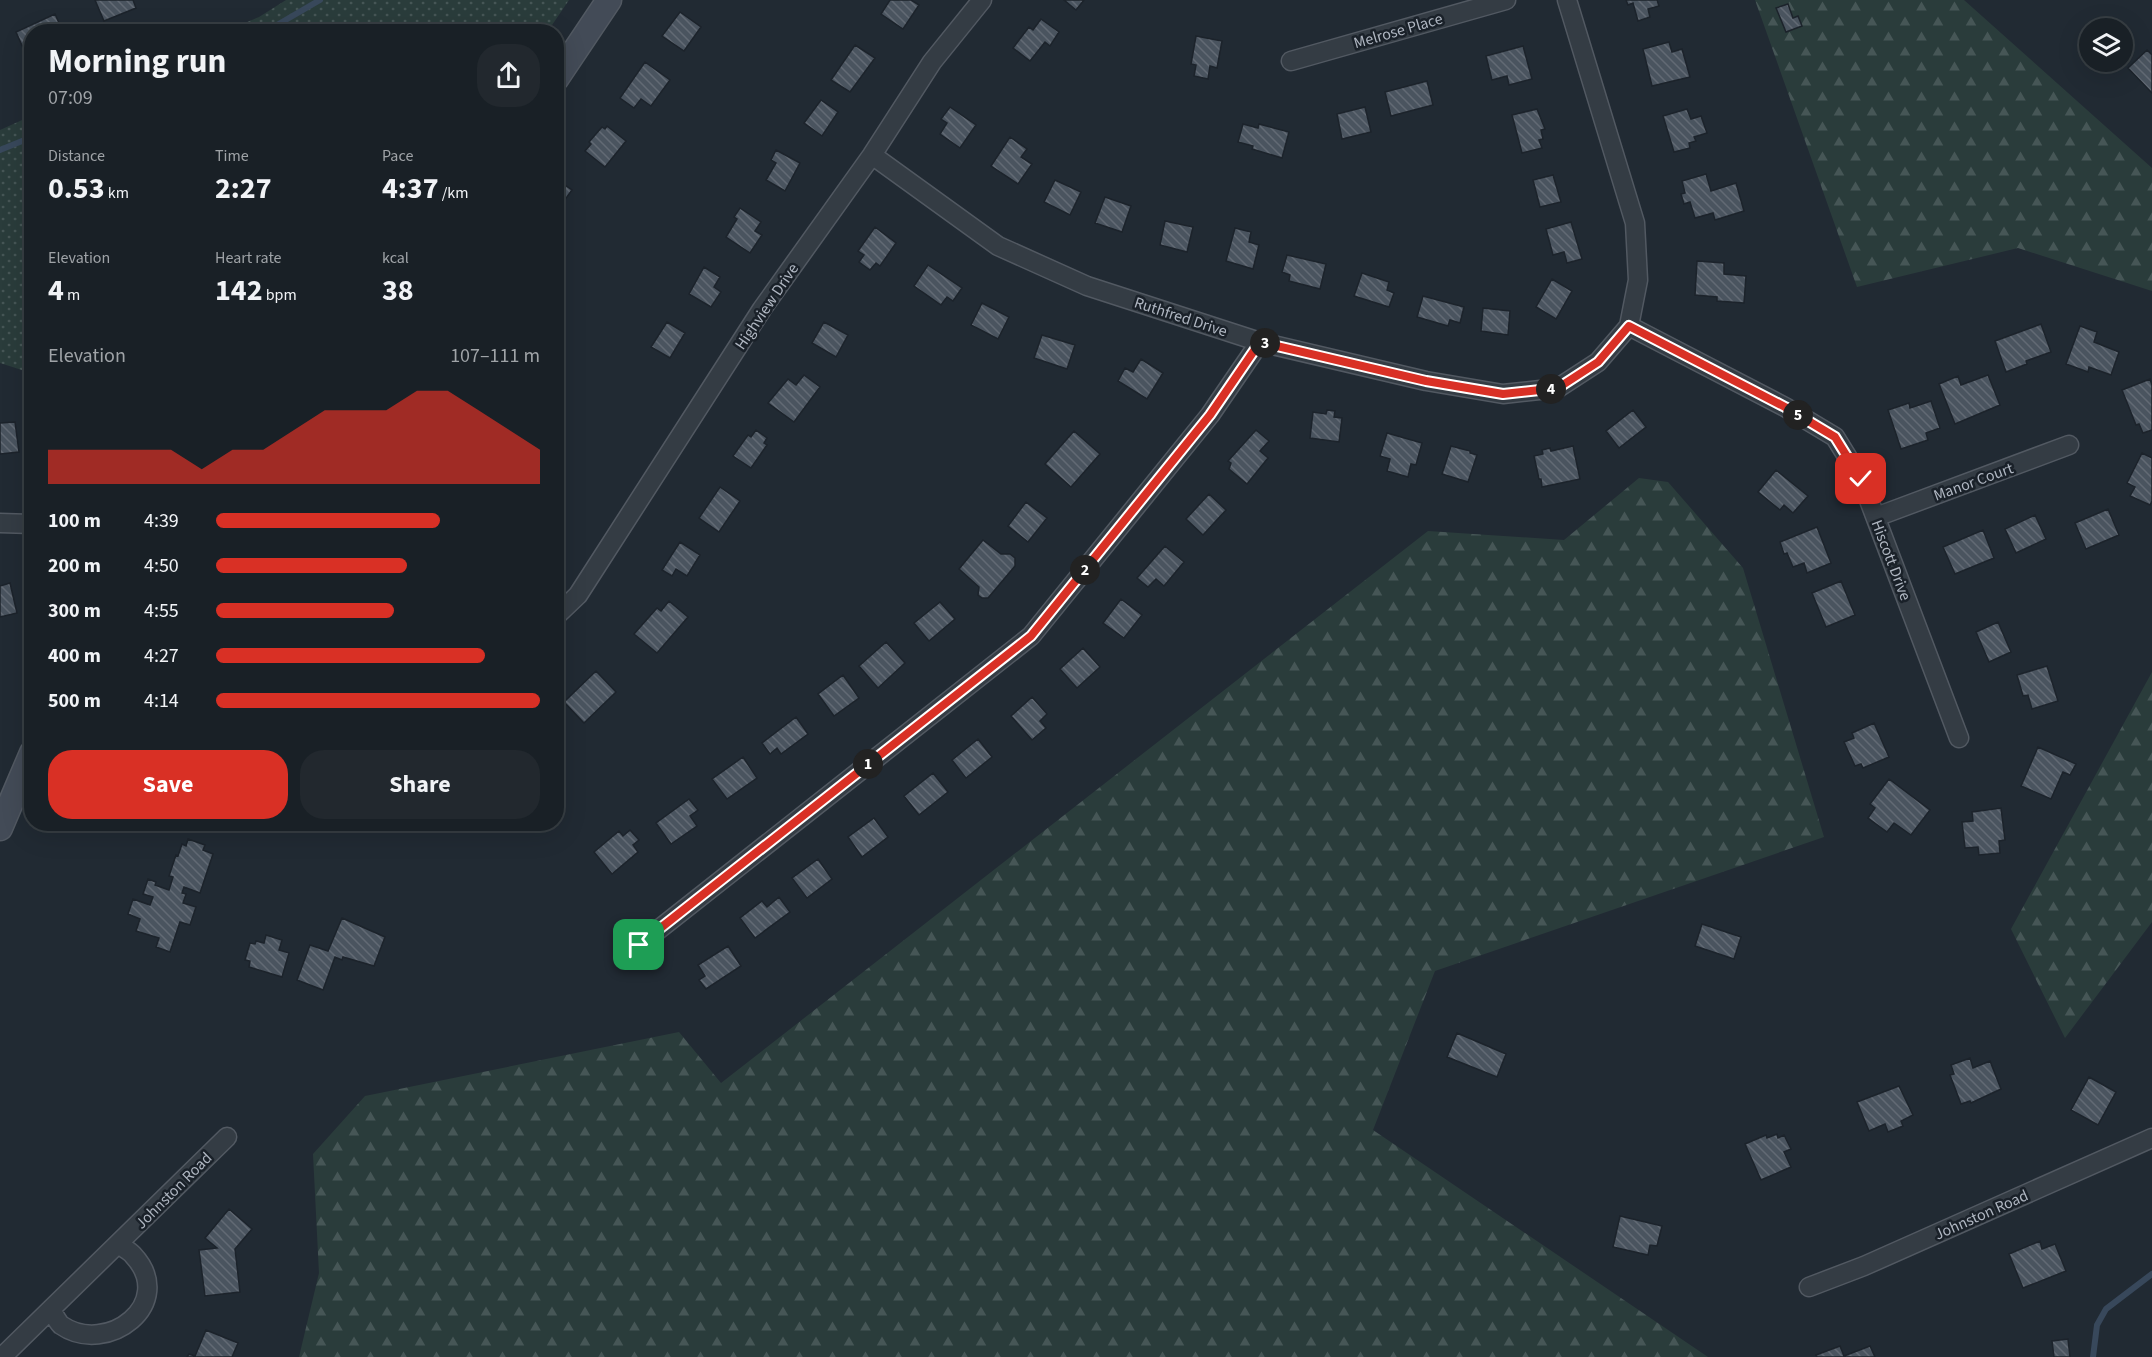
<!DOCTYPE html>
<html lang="en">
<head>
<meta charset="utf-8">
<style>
  body { margin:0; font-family:"Source Sans 3",sans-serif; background:#22282e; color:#f1f3f6; height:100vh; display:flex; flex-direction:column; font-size:22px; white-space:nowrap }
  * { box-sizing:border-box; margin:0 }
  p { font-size:20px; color:#9fa3a7 }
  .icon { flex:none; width:33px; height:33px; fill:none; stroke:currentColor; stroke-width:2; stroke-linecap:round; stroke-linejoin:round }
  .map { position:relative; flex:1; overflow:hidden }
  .drawer { position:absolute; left:24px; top:24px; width:540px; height:807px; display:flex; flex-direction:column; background:#192026; border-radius:24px; box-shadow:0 6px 24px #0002,0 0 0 2px #373e43 }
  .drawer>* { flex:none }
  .tools { position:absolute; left:2079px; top:18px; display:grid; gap:12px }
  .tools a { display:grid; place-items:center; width:54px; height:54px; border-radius:50%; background:#192026; box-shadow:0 6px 24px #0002,0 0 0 2px #373e43; font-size:30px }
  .pin { position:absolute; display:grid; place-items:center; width:51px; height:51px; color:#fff; margin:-26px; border-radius:12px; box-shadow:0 3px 9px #0006 }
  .km { position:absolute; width:30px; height:30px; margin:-15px; border-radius:50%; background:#222; color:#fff; font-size:16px; line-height:30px; text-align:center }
  .round { display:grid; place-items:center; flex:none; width:63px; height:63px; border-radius:24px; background:#22282e }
  .headline { display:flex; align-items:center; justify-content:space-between; height:102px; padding:0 24px }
  h1 { font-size:33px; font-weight:700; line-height:45px }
  .metrics { display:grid; grid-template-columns:repeat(3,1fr); gap:9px; height:102px; padding:6px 24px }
  .metrics div { display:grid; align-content:center }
  .metrics b { font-size:30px; font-weight:700 }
  .metrics small { font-size:16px; font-weight:400 }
  .metrics p { font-size:16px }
  .chart { height:168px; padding:12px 24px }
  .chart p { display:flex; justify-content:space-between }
  .chart svg { width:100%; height:108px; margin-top:6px; fill:#d93025; opacity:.7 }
  .action { display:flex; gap:12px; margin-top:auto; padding:12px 24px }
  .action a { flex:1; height:69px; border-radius:24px; background:#d93025; color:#fff; font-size:24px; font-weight:700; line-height:69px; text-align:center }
  .action a+a { background:#22282e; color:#f1f3f6 }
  ul { padding:0 24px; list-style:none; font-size:20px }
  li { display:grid; grid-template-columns:96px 72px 1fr; align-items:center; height:45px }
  li i { height:15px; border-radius:8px; background:#d93025 }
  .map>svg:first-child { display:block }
  .green { fill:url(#green-dots) }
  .forest { fill:url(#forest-firs) }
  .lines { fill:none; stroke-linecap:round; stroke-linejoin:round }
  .stream { stroke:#38485b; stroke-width:6 }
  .building { fill:url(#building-back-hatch); stroke:#1c232b; stroke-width:1.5 }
  .street-casing { stroke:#525962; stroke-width:21 }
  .secondary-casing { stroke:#525962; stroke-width:27 }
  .street { stroke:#343c44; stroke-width:18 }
  .secondary { stroke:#434b57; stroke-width:24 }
  .route-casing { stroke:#fff; stroke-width:12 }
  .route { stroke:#d93025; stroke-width:8 }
  .labels { text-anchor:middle; stroke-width:5; stroke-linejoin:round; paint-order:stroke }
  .street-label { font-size:16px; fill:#afb6c1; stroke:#1a2129 }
</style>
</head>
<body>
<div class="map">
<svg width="2152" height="1357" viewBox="0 0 2152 1357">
  <defs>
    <pattern id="green-dots" width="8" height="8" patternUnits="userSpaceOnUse" patternTransform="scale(1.5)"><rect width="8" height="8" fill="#2a3c3b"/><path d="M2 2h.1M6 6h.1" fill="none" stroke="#465656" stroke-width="1.8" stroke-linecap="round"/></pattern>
    <pattern id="forest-firs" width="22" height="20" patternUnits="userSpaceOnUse" patternTransform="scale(1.5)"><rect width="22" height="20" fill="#2a3c3b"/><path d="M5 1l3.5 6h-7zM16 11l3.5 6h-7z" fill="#465656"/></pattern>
    <pattern id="building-back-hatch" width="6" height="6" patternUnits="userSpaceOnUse" patternTransform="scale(1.5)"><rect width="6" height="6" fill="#4a545f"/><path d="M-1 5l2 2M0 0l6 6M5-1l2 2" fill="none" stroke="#626a74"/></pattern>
  </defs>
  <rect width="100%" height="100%" fill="#212a33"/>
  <path class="green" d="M286,0H569L548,31H226L259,17Z
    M31,116V373L0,363V130Z"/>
  <path class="forest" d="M1755,0H1964L2152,168V291L2018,248L1857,287Z
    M1639,478L1668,482L1743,568L1824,837L1435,971L1373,1130L1708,1357H299L319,1273L313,1154L365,1096L679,1032L721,1083L1428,531L1564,540Z
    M2152,672V922L2065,1038L2011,929Z"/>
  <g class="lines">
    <path class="stream" d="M265,32L320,0
      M0,150L32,137
      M2093,1357L2097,1325L2106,1309L2152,1274"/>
  </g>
  <path class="building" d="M95,0H133L136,8L104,21Z
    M890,0H911L919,5L903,29L881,14Z
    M1064,0H1084L1076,10Z
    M1626,0H1657L1659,6L1648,9L1650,17L1638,21L1633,3L1628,5Z
    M1788,4L1793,18L1798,16L1802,26L1786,32L1776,8Z
    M680,12L701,27L684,51L662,36Z
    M55,14L63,32H32V57L28,59L16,32Z
    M1041,19L1059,32L1050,46L1045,42L1030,61L1013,48L1029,27L1033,30Z
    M1196,36L1222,41L1217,68L1210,66L1208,79L1194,76L1196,65L1191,64Z
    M1669,42L1672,52L1682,49L1690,77L1652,86L1643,49Z
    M855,45L875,58L850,92L831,80Z
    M1523,46L1532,79L1509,85L1507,76L1492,80L1486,56Z
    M2147,50L2152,55V93L2128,68Z
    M645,62L670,80L651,106L641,99L634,108L620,98Z
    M1427,81L1433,105L1391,116L1385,92Z
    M821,100L838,112L822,136L804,123Z
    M950,107L976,125L960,148L940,134L947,123L941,119Z
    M1365,107L1371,132L1342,139L1337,114Z
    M1537,109L1545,129L1541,130L1543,139L1539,140L1542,148L1522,153L1512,115Z
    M1687,109L1691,119L1701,116L1707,133L1694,137L1696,141L1689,143L1690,148L1674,152L1663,116Z
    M1243,124L1258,128L1259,124L1289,132L1282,158L1252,149L1253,146L1238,142Z
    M607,126L626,141L605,167L585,151L591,144L589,142L602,127L605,129Z
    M1010,137L1027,149L1021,157L1032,164L1018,184L991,166Z
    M776,150L800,163L785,191L766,180L776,163L771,160Z
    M1706,174L1711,191L1736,183L1744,211L1715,220L1713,213L1695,218L1690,202L1684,204L1681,194L1685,193L1682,181Z
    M1553,175L1561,202L1540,207L1533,180Z
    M556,179L572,190L556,212Z
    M1055,180L1081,192L1070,215L1044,202Z
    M1105,197L1131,206L1122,232L1095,223Z
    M740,208L761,222L755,231L762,235L750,253L726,237L737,219L734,217Z
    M1165,221L1193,227L1187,252L1160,245Z
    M1571,222L1582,259L1567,263L1564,252L1553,255L1546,229Z
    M875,227L896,243L880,266L876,263L870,270L859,262L864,255L858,251Z
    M1235,228L1251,232L1249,242L1259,245L1253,269L1226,261Z
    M1287,255L1326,264L1320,289L1289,281L1290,275L1282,272Z
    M1697,261L1724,263V274L1746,276L1744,303L1717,301V297L1695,295Z
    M928,265L962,288L953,301L947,297L941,305L914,286Z
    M704,267L720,277L714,287L721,292L711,307L689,294Z
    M1362,273L1389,282L1387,290L1394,293L1389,307L1354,296Z
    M1552,279L1572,291L1556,319L1536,307Z
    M1423,296L1464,307L1460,323L1450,320L1448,326L1417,317Z
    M982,303L1009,317L998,339L971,325Z
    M1483,308L1510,311L1508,335L1481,331Z
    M667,322L685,333L670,358L651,347Z
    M824,322L848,335L836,357L812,343Z
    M2041,324L2051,352L2026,361L2027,364L2006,372L1995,341Z
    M2080,326L2097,332L2094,342L2119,352L2111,375L2089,367L2088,372L2066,364Z
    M1042,335L1075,345L1067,369L1034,358Z
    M1141,359L1163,373L1147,399L1118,381L1125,368L1133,372Z
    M804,375L820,387L794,422L768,403L788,379L796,385Z
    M1988,375L2000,405L1955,424L1939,384L1958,376L1961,385Z
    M2150,379L2152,385V430L2143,433L2139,424L2136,425L2122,390Z
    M1931,401L1940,428L1926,433L1928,440L1901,449L1888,410L1909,403L1910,408Z
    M1327,410L1335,411L1334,417L1342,418L1339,442L1310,438L1313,412L1326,414Z
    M1633,410L1646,427L1619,448L1606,431Z
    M15,422L19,452L0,454V423Z
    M756,430L767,438L764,443L767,445L751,468L733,456L748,435L751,437Z
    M1256,430L1269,441L1260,451L1268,458L1247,484L1229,469L1231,463L1228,461Z
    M1074,431L1100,454L1071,487L1045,464Z
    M1387,433L1422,443L1416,465L1411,464L1408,477L1387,471L1390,459L1380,456Z
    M1451,446L1470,451V453L1477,455L1468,482L1442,474Z
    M1573,446L1580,479L1542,487L1541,479H1539L1534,456L1543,454L1542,450L1550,448L1551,451Z
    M2142,453L2152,458V501L2150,505L2130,496L2135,487L2127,483Z
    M1776,470L1808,496L1793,513L1784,505L1780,510L1758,492Z
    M720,487L740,501L719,532L699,518Z
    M1209,494L1226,510L1203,535L1186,519Z
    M1026,502L1047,518L1028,542L1008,526Z
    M2108,509L2119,535L2086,549L2075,523Z
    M2035,515L2046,539L2016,553L2005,529Z
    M1817,527L1831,563L1807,573L1804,563L1793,567L1787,553L1784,554L1780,542Z
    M1983,530L1994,558L1955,574L1943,547Z
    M983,540L1001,554H1010L1015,558V566L988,598H982L978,595L979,587L959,569Z
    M680,542L700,555L687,576L676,569L672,576L662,570Z
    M1165,546L1184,562L1164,586L1156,579L1148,587L1137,578Z
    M1841,581L1855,615L1826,627L1812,593Z
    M10,583L17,613L0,617V586Z
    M1121,599L1142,615L1124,638L1103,623Z
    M669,601L688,617L657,653L634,634L657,608L661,611Z
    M940,602L955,619L929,641L914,623Z
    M1998,622L2011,652L1989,662L1976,632Z
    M886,642L905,663L878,688L859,666Z
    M1083,648L1100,667L1077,688L1060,669Z
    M2047,666L2058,701L2032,709L2028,695L2023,696L2017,675Z
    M596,671L616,692L584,723L564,702Z
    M843,675L859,698L834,716L818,694Z
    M1032,697L1047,714L1040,721L1046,728L1032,740L1011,716Z
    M796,717L808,734L781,754L777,748L770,754L762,743Z
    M1874,723L1889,757L1863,768L1861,764L1855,766L1844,742L1854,738L1852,733Z
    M978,739L992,757L966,778L952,760Z
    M2038,747L2076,764L2070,775L2063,772L2051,799L2021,786Z
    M743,757L757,778L727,799L712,779Z
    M933,773L948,792L919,815L904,796Z
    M1889,779L1930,810L1911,835L1894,823L1887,832L1868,818L1875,808L1870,804Z
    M689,799L698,810L690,816L697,826L671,844L656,823Z
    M2001,808L2005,840L1999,841L2000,853L1979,855L1978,847L1965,848L1962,822L1973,821L1972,812Z
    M874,818L888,837L862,857L848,837Z
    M630,830L639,840L633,845L638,852L612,874L594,852L619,831L623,836Z
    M188,839L205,845L203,850L213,854L200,893L184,887L182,893L186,894L183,903L196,907L190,925L180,922L170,952L156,947L159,938L136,931L140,919L128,914L133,899L150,905L153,897L143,894L148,879L156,882L155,885L169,890L173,877L169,876L176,855L178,856L182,844L186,846Z
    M818,859L832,879L807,898L792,878Z
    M779,897L790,912L755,938L740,918L762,901L767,907Z
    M342,918L385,937L374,966L343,957L342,960L335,957L323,990L297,980L310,945L328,951Z
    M1702,924L1741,937L1734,959L1695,946Z
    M266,935L282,940L279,950L289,953L282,977L249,967L250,961L245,960L250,943L255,944L256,941L264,943Z
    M728,946L741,966L706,989L699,980L705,976L698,965Z
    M1457,1033L1506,1054L1497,1077L1447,1057Z
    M1970,1058L1973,1068L1990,1061L2001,1089L1971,1103L1970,1101L1961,1104L1950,1075L1954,1074L1951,1065Z
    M2089,1077L2116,1092L2098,1125L2071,1110Z
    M1899,1086L1913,1115L1901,1121L1903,1126L1888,1132L1885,1124L1869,1131L1857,1102Z
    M1777,1134L1778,1138L1784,1135L1791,1149L1784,1152L1791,1167L1761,1180L1745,1144L1766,1135L1767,1138Z
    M229,1209L252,1229L235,1249L240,1292L205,1296L199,1250L217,1248L205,1238Z
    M1620,1216L1662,1226L1657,1246L1650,1245L1648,1255L1613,1247Z
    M2040,1241L2042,1249L2055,1244L2066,1271L2023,1288L2009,1254Z
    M206,1330L238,1343L232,1357H187L189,1354L195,1356Z
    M2068,1339L2070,1357H2054L2052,1341Z
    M1840,1346L1844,1356L1870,1346L1875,1357H1817L1816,1355Z"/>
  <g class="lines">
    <g class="street-casing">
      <path id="street" d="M1291,61L1506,0
        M872,155L998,246L1087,286L1260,342L1426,381L1503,394L1558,388L1598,362L1629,326L1638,280L1635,223L1567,0
        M1629,326L1785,407L1835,437L1861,479L1959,738
        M1876,517L2069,445
        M0,523L32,524
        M556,616L578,595L762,309L872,155L932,62L982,0
        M639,945L1031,636L1210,415L1260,342
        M1809,1287L1864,1266L2152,1138
        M51,1310C54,1314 57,1321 61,1325C107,1357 178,1303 133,1255C130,1251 123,1248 119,1244
        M2,1357L227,1137"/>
    </g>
    <g class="secondary-casing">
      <path id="secondary" d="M556,79L609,0
        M0,828L32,753"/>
    </g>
    <use href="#street" class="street"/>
    <use href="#secondary" class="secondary"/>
  </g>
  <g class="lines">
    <g class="route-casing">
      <path id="route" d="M639,945L1031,636L1210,415L1260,342L1426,381L1503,394L1558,388L1598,362L1629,326L1785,407L1835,437L1861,479"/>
    </g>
    <use href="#route" class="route"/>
  </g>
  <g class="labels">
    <g class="street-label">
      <text transform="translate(1398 30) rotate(-16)" y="6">Melrose Place</text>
      <text transform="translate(766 306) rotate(-56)" y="6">Highview Drive</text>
      <text transform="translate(1181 316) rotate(18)" y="6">Ruthfred Drive</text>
      <text transform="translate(1973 481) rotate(-20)" y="6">Manor Court</text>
      <text transform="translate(1892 560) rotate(69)" y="6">Hiscott Drive</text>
      <text transform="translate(173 1190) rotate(-45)" y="6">Johnston Road</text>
      <text transform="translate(1981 1214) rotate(-24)" y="6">Johnston Road</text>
    </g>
  </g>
</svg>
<div class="tools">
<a><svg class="icon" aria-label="layers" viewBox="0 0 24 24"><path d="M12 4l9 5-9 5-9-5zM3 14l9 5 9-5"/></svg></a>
</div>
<div class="pin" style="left:639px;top:945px;background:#1e9e55"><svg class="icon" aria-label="arrive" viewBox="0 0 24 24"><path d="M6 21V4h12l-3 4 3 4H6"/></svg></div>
<div class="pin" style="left:1861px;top:479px;background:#d93025"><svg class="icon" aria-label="check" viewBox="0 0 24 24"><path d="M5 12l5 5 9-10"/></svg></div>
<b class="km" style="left:868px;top:764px">1</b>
<b class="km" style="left:1085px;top:570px">2</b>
<b class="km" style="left:1265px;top:343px">3</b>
<b class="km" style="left:1551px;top:389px">4</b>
<b class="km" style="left:1798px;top:415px">5</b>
<section class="drawer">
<div class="headline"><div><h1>Morning run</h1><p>07:09</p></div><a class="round"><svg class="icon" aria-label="share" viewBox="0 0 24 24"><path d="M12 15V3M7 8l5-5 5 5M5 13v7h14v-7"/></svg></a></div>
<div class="metrics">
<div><p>Distance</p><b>0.53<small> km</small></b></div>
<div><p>Time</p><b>2:27</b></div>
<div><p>Pace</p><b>4:37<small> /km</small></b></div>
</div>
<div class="metrics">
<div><p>Elevation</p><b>4<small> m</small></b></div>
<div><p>Heart rate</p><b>142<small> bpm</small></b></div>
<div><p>kcal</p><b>38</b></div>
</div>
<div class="chart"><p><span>Elevation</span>107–111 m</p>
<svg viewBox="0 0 160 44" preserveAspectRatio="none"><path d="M0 44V30L10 30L20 30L30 30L40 30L50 38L60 30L70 30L80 22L90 14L100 14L110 14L120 6L130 6L140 14L150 22L160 30V44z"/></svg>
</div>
<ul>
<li><b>100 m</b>4:39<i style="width:69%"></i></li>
<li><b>200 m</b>4:50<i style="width:59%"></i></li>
<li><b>300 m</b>4:55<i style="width:55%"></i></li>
<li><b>400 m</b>4:27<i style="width:83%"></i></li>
<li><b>500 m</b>4:14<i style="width:100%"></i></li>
</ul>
<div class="action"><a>Save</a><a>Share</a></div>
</section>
</div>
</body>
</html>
